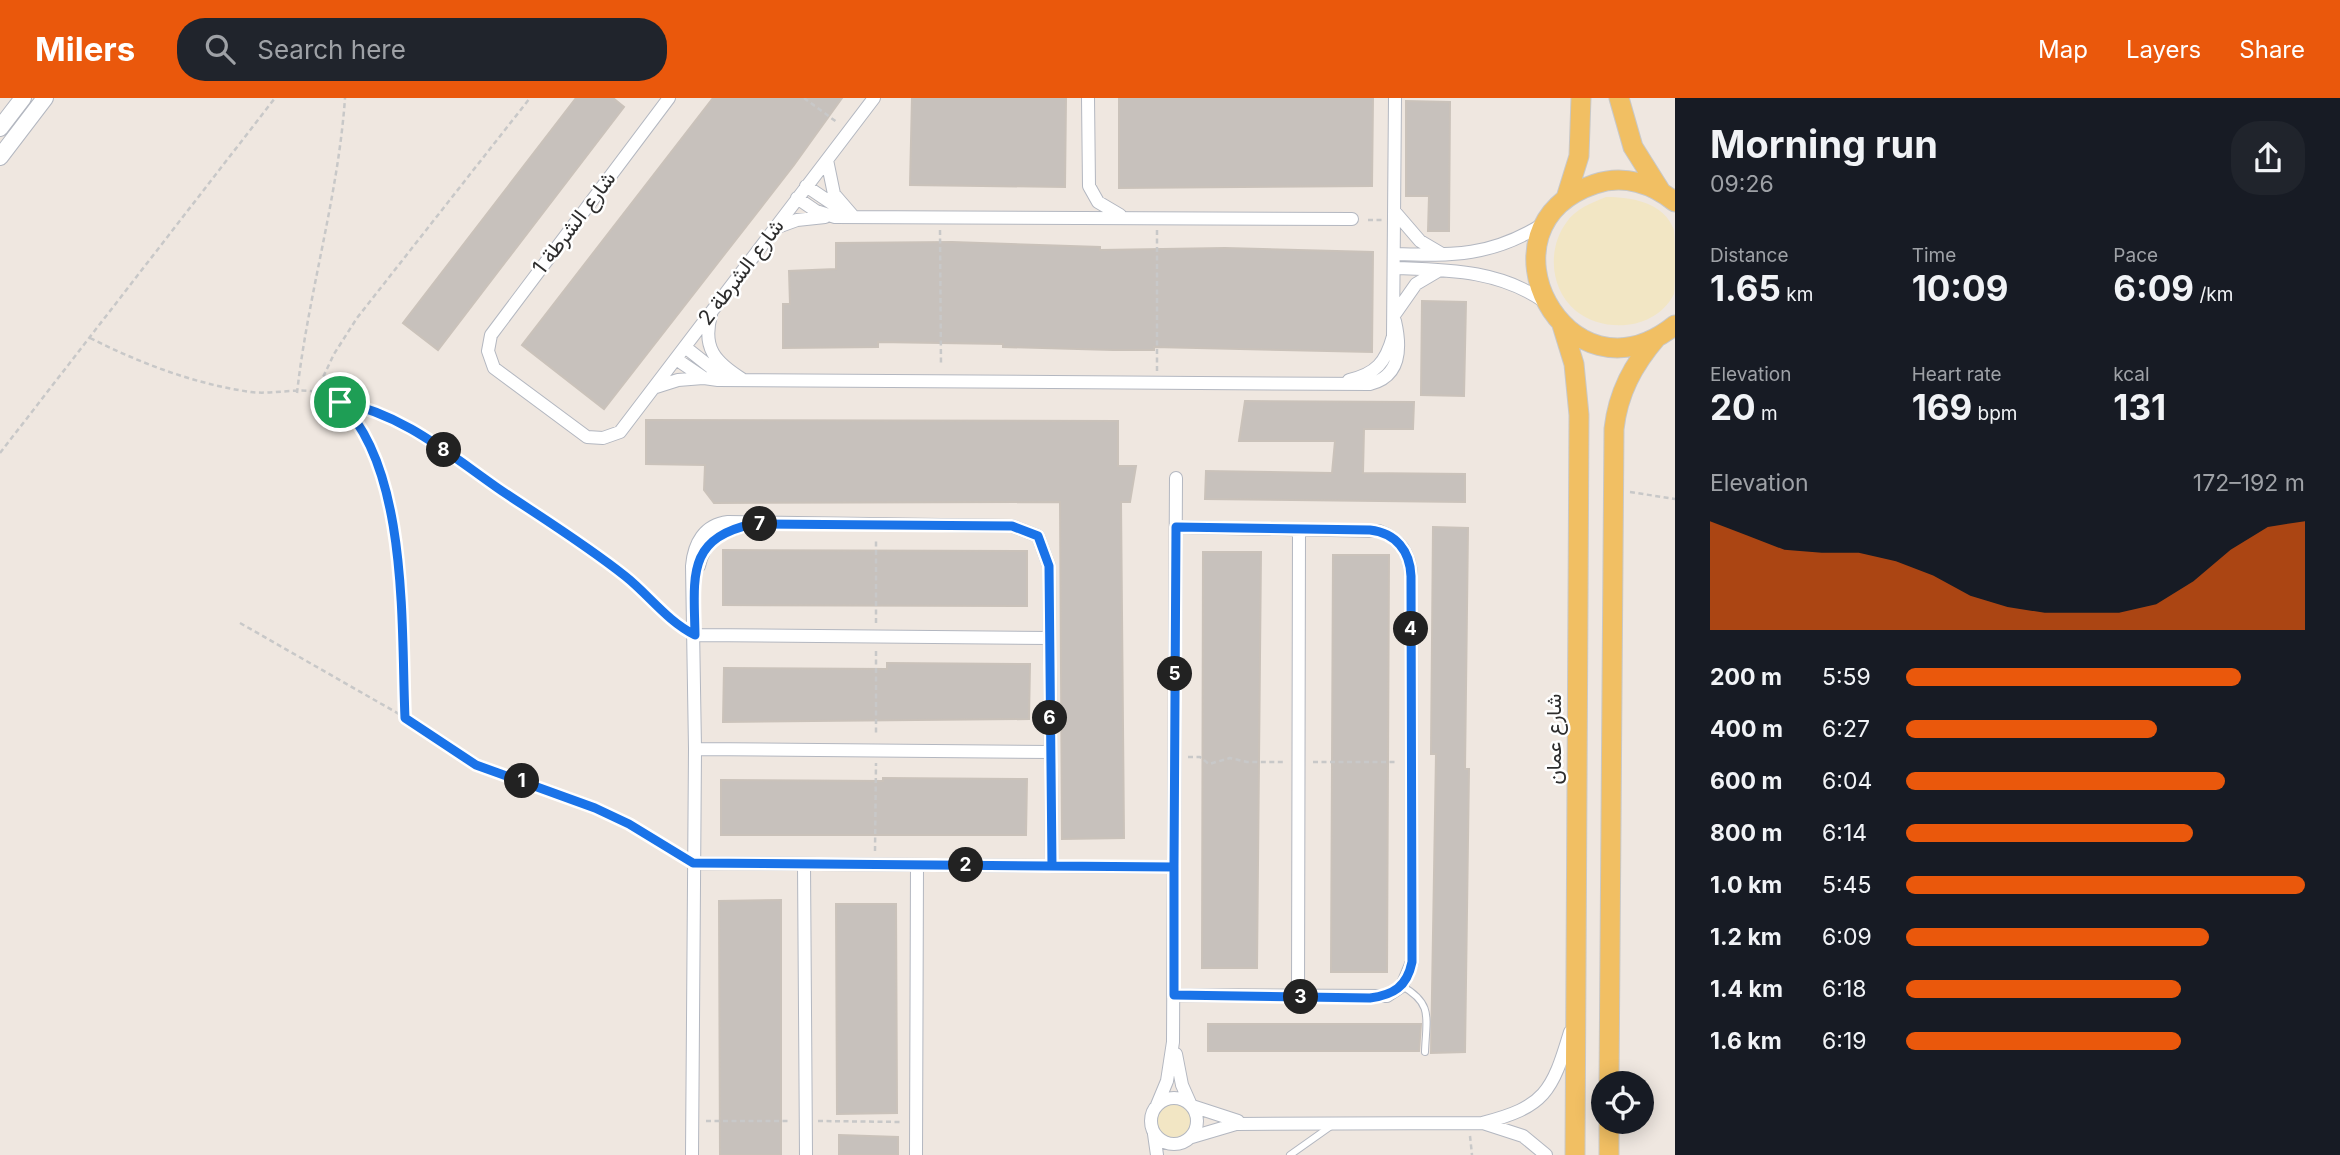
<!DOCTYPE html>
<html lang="en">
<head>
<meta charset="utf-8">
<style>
  body { margin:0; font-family:Inter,Vazirmatn,sans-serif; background:#20242c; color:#f1f3f6; height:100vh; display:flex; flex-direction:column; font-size:26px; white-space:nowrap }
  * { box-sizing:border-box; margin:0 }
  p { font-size:23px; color:#9ea1a6 }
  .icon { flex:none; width:38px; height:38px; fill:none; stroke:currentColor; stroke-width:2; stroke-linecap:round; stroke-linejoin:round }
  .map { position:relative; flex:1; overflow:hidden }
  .drawer { display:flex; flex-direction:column; background:#171b24; width:665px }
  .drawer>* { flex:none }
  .tools { position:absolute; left:1591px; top:973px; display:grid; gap:14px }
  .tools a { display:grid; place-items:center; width:63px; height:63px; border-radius:50%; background:#171b24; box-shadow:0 4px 18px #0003; font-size:35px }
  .pin { position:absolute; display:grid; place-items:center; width:60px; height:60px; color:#fff; margin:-30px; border:4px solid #fff; border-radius:50%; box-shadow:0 2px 7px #0007 }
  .km { position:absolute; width:35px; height:35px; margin:-18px; border-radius:50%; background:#222; color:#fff; font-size:19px; line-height:35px; text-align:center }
  .round { display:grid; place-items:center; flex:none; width:74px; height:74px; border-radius:28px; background:#20242c }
  .head { display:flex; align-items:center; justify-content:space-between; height:119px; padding:0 35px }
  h1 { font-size:38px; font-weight:700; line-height:52px }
  .metrics { display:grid; grid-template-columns:repeat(3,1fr); gap:10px; height:119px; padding:7px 35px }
  .metrics div { display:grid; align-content:center }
  .metrics b { font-size:35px; font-weight:700 }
  .metrics small { font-size:19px; font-weight:400 }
  .metrics p { font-size:19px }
  .chart { height:196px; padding:14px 35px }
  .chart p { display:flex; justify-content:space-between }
  .chart svg { width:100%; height:126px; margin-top:7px; fill:#ea580c; opacity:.7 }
  ul { padding:0 35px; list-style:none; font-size:23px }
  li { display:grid; grid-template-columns:112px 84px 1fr; align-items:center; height:52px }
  li i { height:18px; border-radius:9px; background:#ea580c }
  header { display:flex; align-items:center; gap:42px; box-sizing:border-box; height:98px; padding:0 35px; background:#ea580c; color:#fff }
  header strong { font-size:33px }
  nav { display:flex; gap:38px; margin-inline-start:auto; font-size:24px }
  .search { width:490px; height:63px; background:#20242c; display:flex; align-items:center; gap:18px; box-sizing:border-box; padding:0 24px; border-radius:28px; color:#9ea1a6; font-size:26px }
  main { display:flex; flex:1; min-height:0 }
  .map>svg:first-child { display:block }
  .sand { fill:#f2e6c4 }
  .building { fill:#c7c1bc; stroke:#cac2ba; stroke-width:2 }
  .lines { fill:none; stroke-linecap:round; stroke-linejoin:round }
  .service-casing { stroke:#b3b7c0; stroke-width:8 }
  .minor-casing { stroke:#b3b7c0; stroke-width:14 }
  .tertiary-casing { stroke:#b3b7c0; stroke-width:18 }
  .primary-casing { stroke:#c8c8c8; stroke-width:21 }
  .path { stroke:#c8c8c8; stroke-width:2.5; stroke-dasharray:5 3.5; stroke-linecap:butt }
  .service { stroke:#fff; stroke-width:6 }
  .minor { stroke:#fff; stroke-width:12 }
  .tertiary { stroke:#fff; stroke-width:16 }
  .primary { stroke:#f1bf63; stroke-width:19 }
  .route-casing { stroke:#fff; stroke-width:14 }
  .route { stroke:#1a73e8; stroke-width:9 }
  .labels { text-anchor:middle; stroke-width:5; stroke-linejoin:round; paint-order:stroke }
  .street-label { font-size:21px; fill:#2d2d2d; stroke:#fff }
</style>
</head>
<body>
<header>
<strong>Milers</strong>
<div class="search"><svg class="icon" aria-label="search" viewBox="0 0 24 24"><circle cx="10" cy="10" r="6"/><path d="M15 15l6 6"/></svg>Search here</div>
<nav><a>Map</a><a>Layers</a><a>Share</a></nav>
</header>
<main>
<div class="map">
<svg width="1675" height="1057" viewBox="0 0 1675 1057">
  <rect width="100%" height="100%" fill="#efe7e0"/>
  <path class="sand" d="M1606,99C1631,99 1664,104 1674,132C1675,141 1675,154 1675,164C1675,173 1675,188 1674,196C1656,232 1605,236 1576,213C1550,192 1547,151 1566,125C1575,111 1591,105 1606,99Z
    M1155 1023a19 19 0 1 1 38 0a19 19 0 1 1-38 0Z"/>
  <path class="building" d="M576,0H613L624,9L438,252L403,225Z
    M713,0H842L794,67L604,311L522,247Z
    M912,0H1066L1065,89L910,87Z
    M1119,0H1373L1372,88L1119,90Z
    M1406,3L1450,4L1449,133H1428L1429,98H1406Z
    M952,144L1100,149V152L1225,150L1373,154L1372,254L1154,249V252H1113L1003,249V246L878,244V249L783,250V206H790L789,173L836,171V145Z
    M1422,203L1466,204L1464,298L1421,297Z
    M1245,303L1414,304L1413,331H1364L1363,375L1465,376V404L1205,401L1206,373L1332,375L1335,343H1239Z
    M646,322L1118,323V368H1136L1130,404H1121L1124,740L1062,741L1060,404L714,405L704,392L705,367L646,366Z
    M1433,429L1468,430L1465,671H1469L1465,954L1431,955L1436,656H1431Z
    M723,452L1027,453V508L723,507Z
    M1203,454H1261L1257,870H1202Z
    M1333,457H1389L1387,874H1331Z
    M887,565L1030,566L1029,621L723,624L724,570L887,571Z
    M883,680L1027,681L1026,737H721V682L883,683Z
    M781,802V1057H720L719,803Z
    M836,806H896L897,1015L837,1016Z
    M1208,926H1421L1419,953H1208Z
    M839,1037L898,1039V1057H839Z"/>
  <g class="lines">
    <g class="service-casing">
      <path id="service" d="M1402,888C1434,906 1426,921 1425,954
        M1290,1057L1331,1028"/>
    </g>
    <g class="minor-casing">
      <path id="minor" d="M669,0L491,237L488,253L494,270L587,339L603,340L620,334L874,0
        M1088,0L1089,88L1098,104L1120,117
        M827,62L834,96L853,118
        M806,88L843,113
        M797,100L816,113L835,119L1352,121
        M1395,114L1420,143L1442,156
        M775,130L797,122L825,119
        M1395,156C1453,158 1492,158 1543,126
        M1395,170C1449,172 1499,172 1545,204
        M1395,216L1416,186L1438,173
        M711,217C702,250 715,264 742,281
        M685,249L723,279
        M676,261L704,280L718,282L1370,286C1401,278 1401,249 1395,223
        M1349,282C1376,276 1386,264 1393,238L1395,0
        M656,289L678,282L703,280
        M699,468C704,444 717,435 740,429
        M695,537L1049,540
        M695,651L1051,654
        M693,765L1174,769
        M804,766L806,1057
        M1174,897L1387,898L1402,888L1412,864L1411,478C1410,456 1401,441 1379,433L1176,429
        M1298,899L1299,431
        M1176,956L1182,987L1190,1005
        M1151 1023a23 23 0 1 1 46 0a23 23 0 1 1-46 0Z
        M1157,1007L1167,983L1173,944L1176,380
        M1192,1008L1238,1023
        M1483,1025L1523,1038L1546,1057
        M1154,1036L1157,1057
        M1192,1039L1236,1026L1482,1025C1545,1009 1552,994 1570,934
        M692,1057L695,651L692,468C694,445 704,427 728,424L1012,428L1038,438L1049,468L1052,768
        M916,1057L917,767"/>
    </g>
    <g class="tertiary-casing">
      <path id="tertiary" d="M0,30L23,0
        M0,59L45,0"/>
    </g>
    <g class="primary-casing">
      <path id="primary" d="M1619,0L1633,49L1660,92
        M1566,100L1579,58L1581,0
        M1675,104C1653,86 1624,76 1595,86C1469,128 1567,314 1675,227
        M1562,227L1574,266L1579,317L1575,1057
        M1609,985L1614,331C1618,295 1633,267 1657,239
        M1609,1057V1024"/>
    </g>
    <path class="path" d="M804,0L838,25
      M1368,122H1382
      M940,132L941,268
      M90,240C140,265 194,286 251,294C274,297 302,288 325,296C340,301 347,312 355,325C409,407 400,525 406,620
      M1157,273V132
      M316,294L334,256L357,220L530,0
      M297,295C308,196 338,100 345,0
      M340,304L375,313L420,334L602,460L640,489L678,527
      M0,355L275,0
      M1630,394L1675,401
      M240,525L406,620L476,667L595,710L681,757
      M876,525V441
      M876,553V637
      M1188,659H1200L1209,666L1230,660L1247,664H1286
      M1313,664H1398
      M875,753L876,665
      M706,1023H791
      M818,1023L903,1024
      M1470,1038L1472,1057"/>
    <use href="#service" class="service"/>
    <use href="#minor" class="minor"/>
    <use href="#tertiary" class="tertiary"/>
    <use href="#primary" class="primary"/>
  </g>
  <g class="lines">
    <g class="route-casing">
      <path id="route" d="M340,304C409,371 401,530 405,620L476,667L595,710L629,726L693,765L1174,769V897L1370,900C1393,897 1407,889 1412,864L1411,478C1410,453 1396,435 1370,432L1176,429L1174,769L1052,768L1049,468L1038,438L1012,428L753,426C686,440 694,479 695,537C667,523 649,497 625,478C586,447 544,421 502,393C450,357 404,316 340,304"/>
    </g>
    <use href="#route" class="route"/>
  </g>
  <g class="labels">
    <g class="street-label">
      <text transform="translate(574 125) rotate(-53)" y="7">شارع الشرطة 1</text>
      <text transform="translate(741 174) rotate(-53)" y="7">شارع الشرطة 2</text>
      <text transform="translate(1554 641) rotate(-90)" y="7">شارع عمان</text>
    </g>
  </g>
</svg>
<div class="tools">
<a><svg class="icon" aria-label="locate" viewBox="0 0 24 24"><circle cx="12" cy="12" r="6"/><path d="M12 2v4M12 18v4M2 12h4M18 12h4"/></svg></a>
</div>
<div class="pin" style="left:340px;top:304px;background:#1e9e55"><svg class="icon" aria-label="arrive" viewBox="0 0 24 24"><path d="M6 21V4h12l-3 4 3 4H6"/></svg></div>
<b class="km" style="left:522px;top:683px">1</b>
<b class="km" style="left:966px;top:767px">2</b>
<b class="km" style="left:1301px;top:899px">3</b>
<b class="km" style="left:1411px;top:531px">4</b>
<b class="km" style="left:1175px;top:576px">5</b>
<b class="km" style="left:1050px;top:620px">6</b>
<b class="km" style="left:760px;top:426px">7</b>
<b class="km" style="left:444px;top:352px">8</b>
</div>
<section class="drawer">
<div class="head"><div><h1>Morning run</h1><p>09:26</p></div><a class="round"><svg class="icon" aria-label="share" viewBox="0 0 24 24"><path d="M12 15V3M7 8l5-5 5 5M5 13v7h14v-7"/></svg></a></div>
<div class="metrics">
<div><p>Distance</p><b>1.65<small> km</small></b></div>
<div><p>Time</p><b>10:09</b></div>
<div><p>Pace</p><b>6:09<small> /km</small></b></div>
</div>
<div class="metrics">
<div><p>Elevation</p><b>20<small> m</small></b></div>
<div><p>Heart rate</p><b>169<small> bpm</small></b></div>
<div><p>kcal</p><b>131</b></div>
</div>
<div class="chart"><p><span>Elevation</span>172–192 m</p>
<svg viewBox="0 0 160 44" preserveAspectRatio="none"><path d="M0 44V6L10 11L20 16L30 17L40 17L50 20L60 25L70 32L80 36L90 38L100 38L110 38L120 35L130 27L140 16L150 8L160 6V44z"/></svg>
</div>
<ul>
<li><b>200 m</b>5:59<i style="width:84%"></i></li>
<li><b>400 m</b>6:27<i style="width:63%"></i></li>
<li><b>600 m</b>6:04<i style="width:80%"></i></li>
<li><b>800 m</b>6:14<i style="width:72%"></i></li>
<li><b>1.0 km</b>5:45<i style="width:100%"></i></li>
<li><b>1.2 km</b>6:09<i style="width:76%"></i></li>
<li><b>1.4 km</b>6:18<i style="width:69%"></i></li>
<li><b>1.6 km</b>6:19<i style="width:69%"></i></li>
</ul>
</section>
</main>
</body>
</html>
